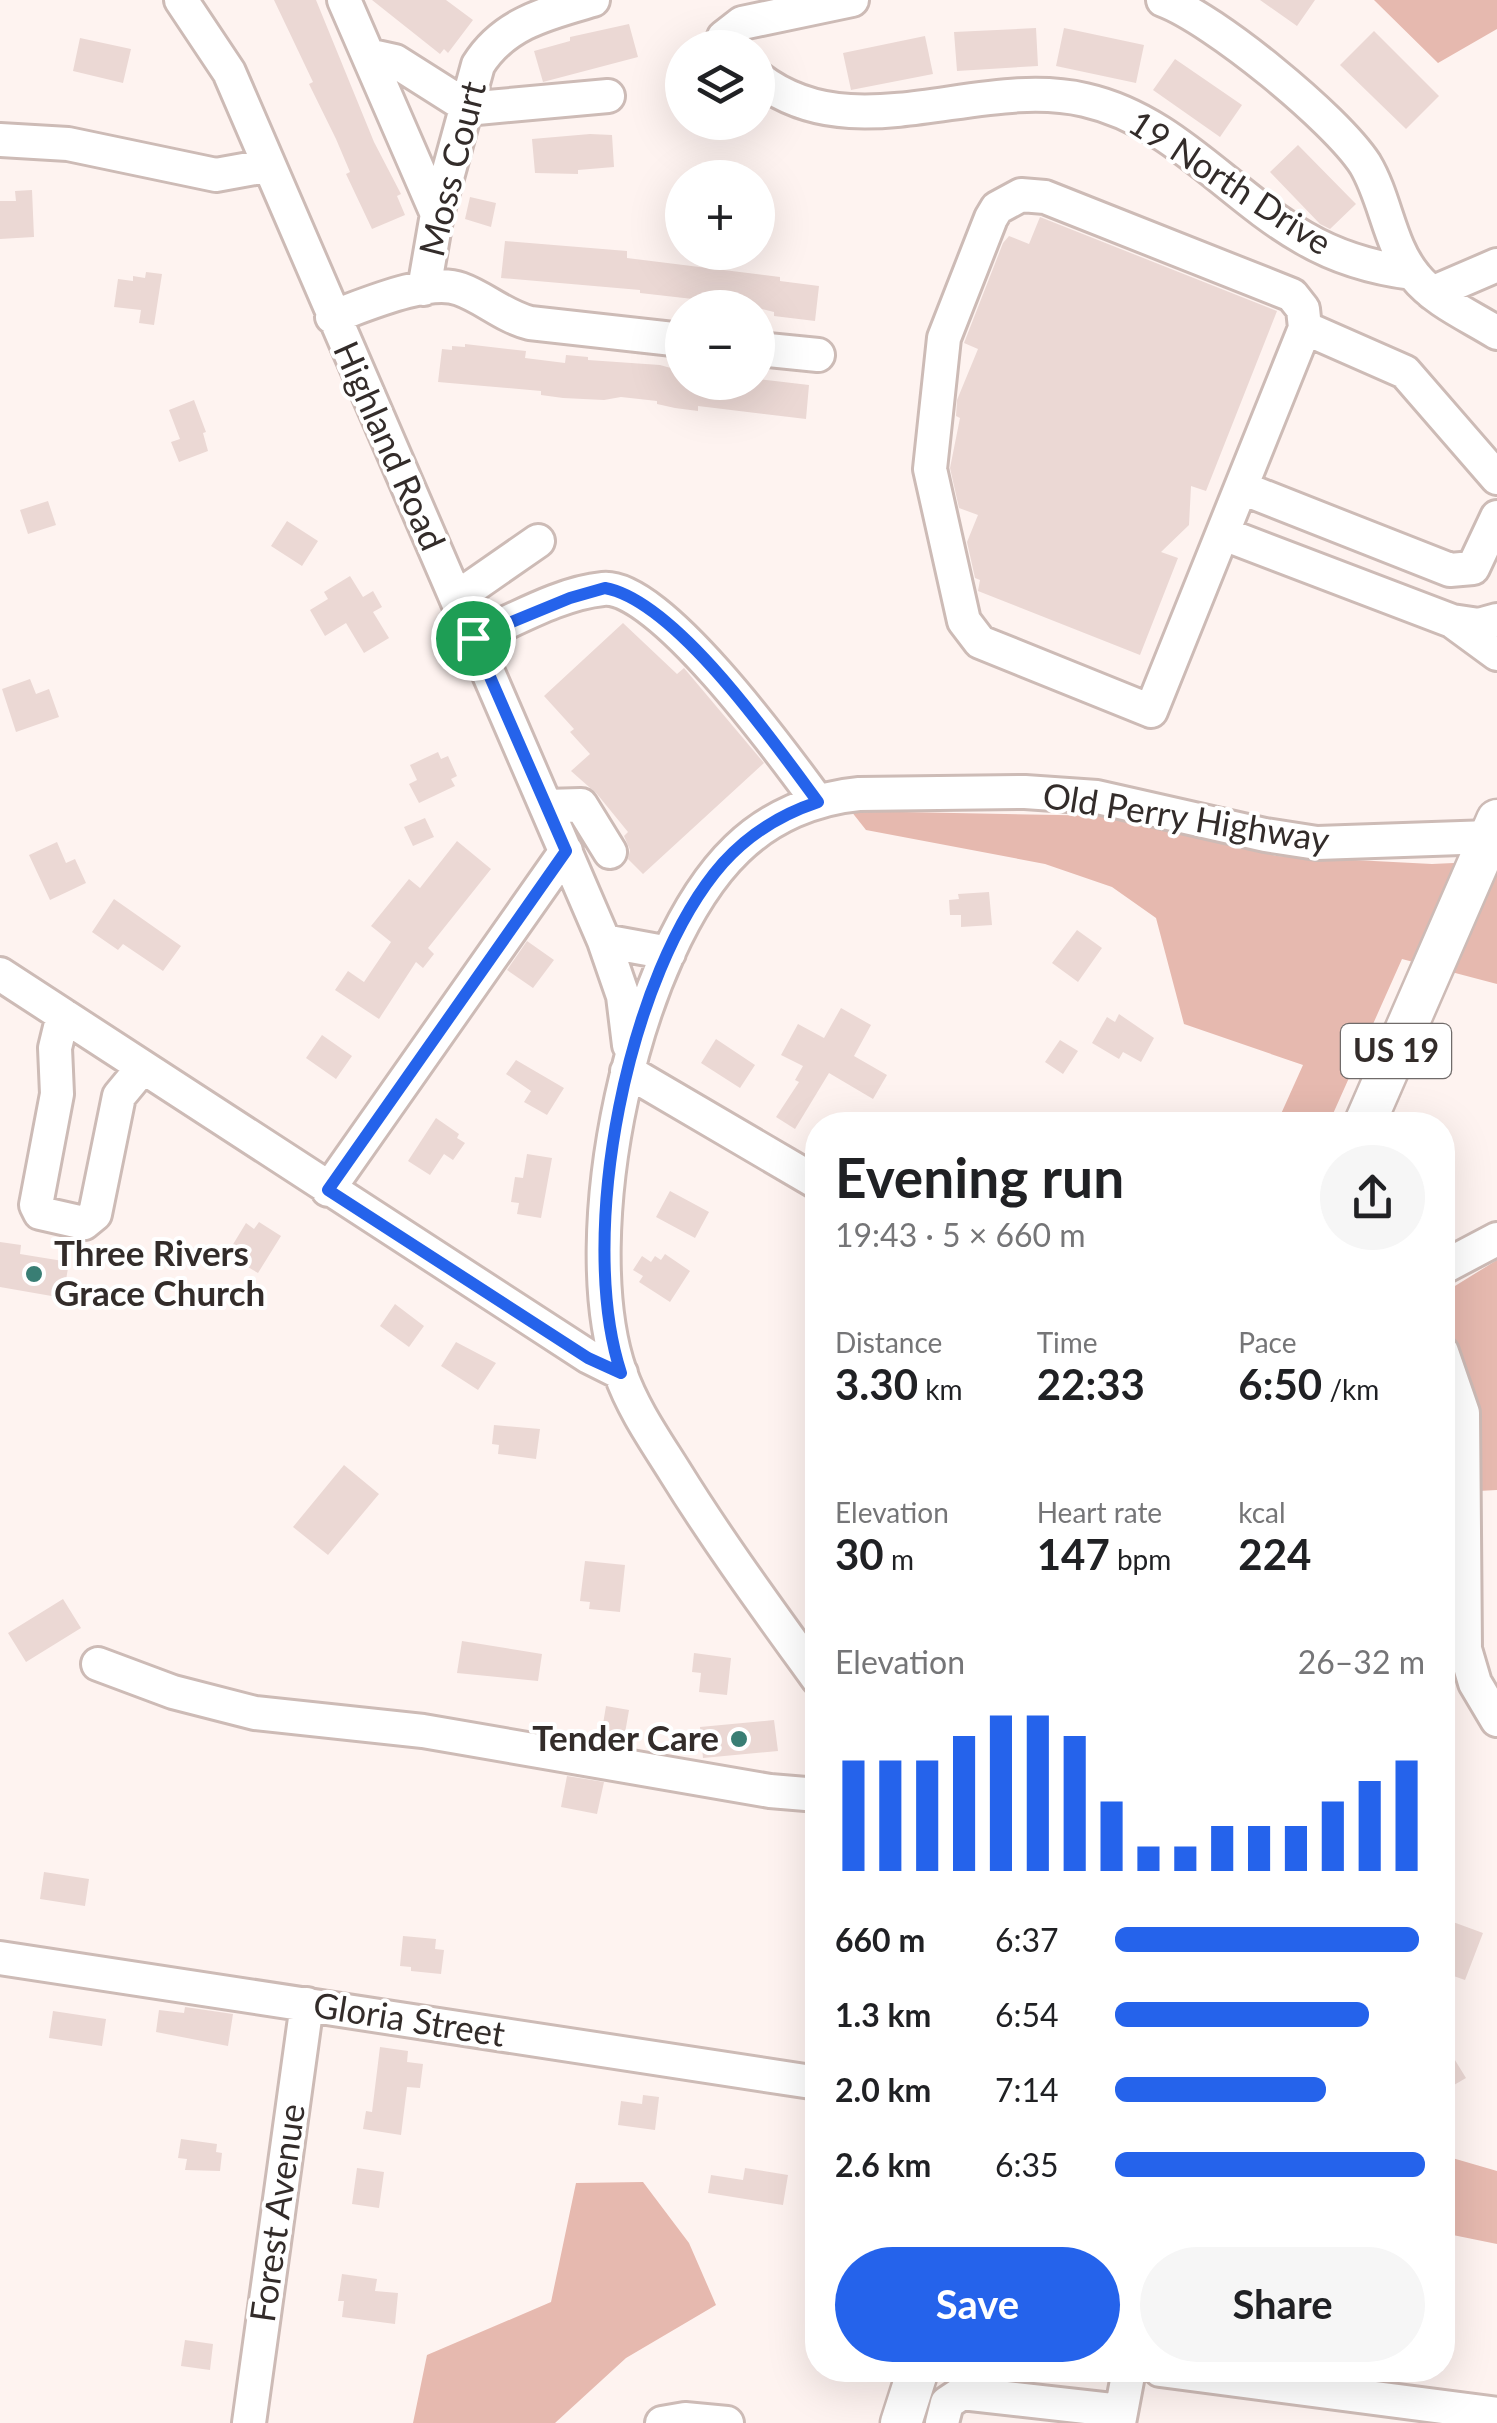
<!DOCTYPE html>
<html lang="en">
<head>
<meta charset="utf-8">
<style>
  body { margin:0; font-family:Lato,sans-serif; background:#f6f6f6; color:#202124; height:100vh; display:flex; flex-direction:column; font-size:38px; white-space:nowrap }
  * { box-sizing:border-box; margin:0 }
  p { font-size:32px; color:#757577 }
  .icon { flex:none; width:55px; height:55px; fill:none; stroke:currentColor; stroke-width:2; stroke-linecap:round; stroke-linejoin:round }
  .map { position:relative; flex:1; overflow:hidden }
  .panel { position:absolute; left:805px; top:1112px; width:650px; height:1270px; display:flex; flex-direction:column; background:#fff; border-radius:40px; box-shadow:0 10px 40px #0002 }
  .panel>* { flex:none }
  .fabs { position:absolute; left:665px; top:30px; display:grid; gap:20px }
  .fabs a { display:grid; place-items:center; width:110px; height:110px; border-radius:50%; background:#fff; box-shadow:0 10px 40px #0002; font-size:50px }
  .pin { position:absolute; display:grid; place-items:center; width:85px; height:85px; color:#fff; margin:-42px; border:5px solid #fff; border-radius:50%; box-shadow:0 2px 10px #0007 }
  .round { display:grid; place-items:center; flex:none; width:105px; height:105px; border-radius:52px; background:#f6f6f6 }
  .head { display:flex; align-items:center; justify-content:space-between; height:170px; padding:0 30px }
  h1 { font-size:55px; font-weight:700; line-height:75px }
  .metrics { display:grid; grid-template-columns:repeat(3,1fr); gap:15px; height:170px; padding:10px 30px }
  .metrics div { display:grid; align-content:center }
  .metrics b { font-size:42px; font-weight:700 }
  .metrics small { font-size:28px; font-weight:400 }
  .metrics p { font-size:28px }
  .chart { height:280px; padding:20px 30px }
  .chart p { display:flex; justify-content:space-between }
  .chart svg { width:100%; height:180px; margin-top:10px; stroke:#2563eb; stroke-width:6 }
  .action { display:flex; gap:20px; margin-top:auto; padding:20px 30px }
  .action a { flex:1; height:115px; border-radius:60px; background:#2563eb; color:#fff; font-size:40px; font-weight:700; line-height:115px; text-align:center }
  .action a+a { background:#f6f6f6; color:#202124 }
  ul { padding:0 30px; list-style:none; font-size:32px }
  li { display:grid; grid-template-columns:160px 120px 1fr; align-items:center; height:75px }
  li i { height:25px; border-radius:12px; background:#2563eb }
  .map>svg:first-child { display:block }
  .green { fill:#e6b9af }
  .building { fill:#ebd8d4 }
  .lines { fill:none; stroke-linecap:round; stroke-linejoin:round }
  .minor-casing { stroke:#cdbbb6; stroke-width:38 }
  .major-casing { stroke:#cdbbb6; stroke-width:45 }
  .minor { stroke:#fff; stroke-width:32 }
  .major { stroke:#fff; stroke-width:40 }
  .route-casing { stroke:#fff; stroke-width:20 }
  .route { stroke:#2563eb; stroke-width:12 }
  .poi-dot { fill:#397e74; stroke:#fff; stroke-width:4 }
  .labels { text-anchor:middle; stroke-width:8; stroke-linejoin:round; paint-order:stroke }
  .shield { fill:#fff; stroke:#706b6a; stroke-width:2.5 }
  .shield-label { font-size:32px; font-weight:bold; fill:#332c2a }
  .street-label { font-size:35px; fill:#332c2a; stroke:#fff }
  .poi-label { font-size:35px; font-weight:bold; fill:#332c2a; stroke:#fff; text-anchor:start }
</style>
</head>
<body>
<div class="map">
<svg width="1497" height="2423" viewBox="0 0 1497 2423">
  <rect width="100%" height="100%" fill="#fef3f0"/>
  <path class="green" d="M1374,0H1497V29L1438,63Z
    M851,811L1112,816L1277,856L1432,864L1497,861V984L1402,959L1328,1125H1276L1303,1065L1184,1024L1156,918L1112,887L1045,864L866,830Z
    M1497,1260V1490L1478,1491V1410L1443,1307L1442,1294Z
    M1442,2155L1497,2171V2244L1443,2233Z
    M643,2182L689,2243L716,2305L626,2358L555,2423H413L427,2355L551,2302L576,2183Z"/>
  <path class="building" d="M274,0H316L374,142L401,194L397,196L405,215L372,229L346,174L350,172L336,139L309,84L313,82Z
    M372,0H446L473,20L448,53L444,49L440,54Z
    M1260,0H1315L1297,26Z
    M629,24L638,57L543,82L534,51L570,41V37Z
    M1036,28L1038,66L957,71L954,32Z
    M1064,28L1144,45L1136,83L1056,66Z
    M1374,31L1439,96L1406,129L1340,65Z
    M925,36L933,74L851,90L843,53Z
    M80,38L131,49L123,83L73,71Z
    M1175,59L1242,105L1220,137L1153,90Z
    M590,134L612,135L614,167L578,170V174L535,173L532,139Z
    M1298,145L1356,204L1330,229L1320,224L1270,172Z
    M32,190L34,237L0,239V201H16L15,191Z
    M470,197L496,203L491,227L465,219Z
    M1040,217L1277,311L1206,491L1191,486L1189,525L1161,552L1178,558L1140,655L978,591L980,580L975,578L967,542L978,515L959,508L950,468L960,418L956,416L957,400L978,349L964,343L1003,243L1009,236L1029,244Z
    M505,241L627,251V258L780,277V281L819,286L815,321L774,316V312L758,308H737V304L640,293V290L501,278Z
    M146,272L162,274L154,325L139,323L141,310L114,307L118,279L133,281V276L145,278Z
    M465,344L526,351L525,358L565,363L566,355L588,357V360L660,365L678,370L682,382H758V379L809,385L806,419L698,406V411L675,408L657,404V401L621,397L604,400L563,398L541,395V391L438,382L442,349L452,350V346L465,347Z
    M194,400L206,432L203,433L208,451L179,462L171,442L180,439L169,410Z
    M48,501L56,525L28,534L20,510Z
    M287,521L318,541L302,566L271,546Z
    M350,576L363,597L373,591L382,607L373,612L389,638L364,653L346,623L325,636L310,610L328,599L324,592Z
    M623,623L677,674L684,668L764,763L643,874L628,859L630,850L624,836L628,832L597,794L571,771L590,754L570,732L574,729L544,696Z
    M30,679L36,694L49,689L59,717L16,732L2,689Z
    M438,752L441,759L448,756L457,776L451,779L455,786L419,803L409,784L417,780L410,765Z
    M425,818L434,837L413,846L404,827Z
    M457,841L491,869L428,948L434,954L423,968L416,962L379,1019L335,990L348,971L364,982L391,942L371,926L409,879L420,888Z
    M57,842L66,863L75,859L86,883L50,900L29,855Z
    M989,892L992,925L961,927V915H950L949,900L959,899L958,894Z
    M114,899L181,946L163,971L123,944L118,950L92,932Z
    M1077,930L1102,948L1078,982L1052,963Z
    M527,941L554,960L533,988L507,970Z
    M841,1008L871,1025L854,1056L887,1075L873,1099L829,1073L795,1129L776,1117L799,1082L795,1080L803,1066L781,1055L798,1024L824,1038Z
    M1119,1014L1154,1038L1141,1062L1123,1052L1119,1059L1092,1043L1107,1017L1115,1022Z
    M322,1035L352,1056L336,1079L306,1058Z
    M716,1039L755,1065L740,1088L701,1063Z
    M1060,1040L1078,1051L1063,1074L1045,1062Z
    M516,1060L564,1088L547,1115L524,1102L531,1091L506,1074Z
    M436,1118L459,1134L457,1138L465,1143L453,1160L444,1154L430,1175L408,1161Z
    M527,1154L552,1158L541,1218L517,1214L519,1203L511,1202L515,1177L523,1178Z
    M670,1191L709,1212L695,1238L656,1217Z
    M259,1222L281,1236L258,1273L241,1263L245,1255L232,1246L246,1223L254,1229Z
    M0,1242L21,1245L20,1254L69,1262L63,1298L0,1287Z
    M665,1254L690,1271L670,1302L639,1282L643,1276L633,1270L642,1256L651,1262L655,1256L661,1260Z
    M395,1304L424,1326L409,1347L380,1326Z
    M456,1342L496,1363L478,1390L441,1366Z
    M494,1425L540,1429L536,1459L498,1454L499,1445L492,1444Z
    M344,1465L379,1494L328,1555L293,1527Z
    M585,1561L625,1565L620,1612L589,1609L590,1602L580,1601Z
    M63,1599L81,1628L26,1662L8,1633Z
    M462,1641L542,1654L538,1681L457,1673Z
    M694,1653L731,1658L727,1695L699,1692L701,1673L692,1672Z
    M606,1706L629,1710L625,1733L602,1730Z
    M774,1720L778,1751L703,1758L700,1727Z
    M567,1776L604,1782L597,1814L561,1807Z
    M44,1872L89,1879L85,1906L40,1899Z
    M1453,1922L1483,1933L1465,1980L1442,1972V1950Z
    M403,1936L436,1939L435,1949L444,1950L441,1974L411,1971V1967L400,1966Z
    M185,2007L233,2014L228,2046L156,2032L159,2010L184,2013Z
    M53,2011L106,2019L102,2046L49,2038Z
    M1442,2039L1466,2078L1442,2092Z
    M380,2047L408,2051L407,2062L423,2064L420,2088L407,2087L401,2135L363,2129L366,2111L372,2112Z
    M643,2095L659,2097L655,2130L618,2125L621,2101L642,2104Z
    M181,2139L217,2144L216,2152L222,2153L220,2171L185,2170L187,2159L178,2158Z
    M357,2168L384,2172L379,2208L352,2204Z
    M745,2168L788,2175L783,2205L708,2193L711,2175L743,2180Z
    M342,2274L377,2279L375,2291L398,2293L395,2324L342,2317L344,2301H338Z
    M185,2340L213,2344L210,2370L181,2366Z"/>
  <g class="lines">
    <g class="minor-casing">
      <path id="minor" d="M181,0L229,72L604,941L623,996L629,1045
        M344,0L437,214
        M1163,0C1214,19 1335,118 1365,164C1386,199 1389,245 1415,276C1435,301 1470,316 1497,333
        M726,48L724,37L742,23L852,0
        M368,55L395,61L466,106L477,108L608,96
        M758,78C854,153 977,75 1085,100C1174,120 1228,195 1304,238C1338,258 1373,268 1412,273
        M0,140L68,144L216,175L266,166
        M1021,195L1045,197L1292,295L1303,309L1305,328L1151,711L980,642L964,621L930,469L944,338L991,218L997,208Z
        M424,289L437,214L478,65C504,23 548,13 593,0
        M1432,293L1497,265
        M332,317C363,306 428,277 460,289C485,298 503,316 530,323L682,340
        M1305,328L1405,372L1497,478
        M758,349L818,355
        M1242,488L1450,570L1473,568L1497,517
        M1224,534L1452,621L1479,625L1497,620
        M456,598L538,541
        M1452,621L1497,654
        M473,638C513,621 560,593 603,589C659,583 785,757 818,802
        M546,806L581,805L610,852
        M604,941L669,953
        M0,974L589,1357L621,1373
        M63,1015L55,1048L57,1094L36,1205L40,1213L84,1223L95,1214L119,1096L143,1067
        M627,1071L818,1183
        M328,1190L566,851
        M1442,1268L1497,1239
        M1442,1352L1463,1413L1465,1649L1475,1683L1497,1720
        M98,1664L173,1692L255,1713L423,1731L770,1791L818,1795
        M818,1679C769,1611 719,1543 675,1472C655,1440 633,1409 620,1372C573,1237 632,950 737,849C770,817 814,798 859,794L1025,792L1097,797L1265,835L1317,843L1490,837
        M0,1958L818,2083
        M1160,2370L1497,2414
        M249,2423L307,2004
        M662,2423L685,2419L727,2423
        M942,2423L947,2403L962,2393L1121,2411
        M1119,2423L1129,2370"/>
    </g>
    <g class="major-casing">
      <path id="major" d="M1364,1125L1497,820
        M901,2423L918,2370"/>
    </g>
    <use href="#minor" class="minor"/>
    <use href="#major" class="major"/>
  </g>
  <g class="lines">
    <g class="route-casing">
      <path id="route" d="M605,588C676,601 775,744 818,802C782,814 749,834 723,863C627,972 576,1236 621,1373L588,1358L328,1190L566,851L473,638L570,598Z"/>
    </g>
    <use href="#route" class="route"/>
  </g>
  <g class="poi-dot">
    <circle cx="34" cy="1274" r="10"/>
    <circle cx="739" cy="1739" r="10"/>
  </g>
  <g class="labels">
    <rect class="shield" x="1341" y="1024" width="110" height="54" rx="8"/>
    <g class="shield-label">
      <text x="1396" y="1062">US 19</text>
    </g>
    <g class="street-label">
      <text transform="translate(453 169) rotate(-76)" y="12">Moss Court</text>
      <text transform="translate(1230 183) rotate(33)" y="12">19 North Drive</text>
      <text transform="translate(389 446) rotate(66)" y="12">Highland Road</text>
      <text transform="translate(1186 818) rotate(9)" y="12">Old Perry Highway</text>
      <text transform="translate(409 2020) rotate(9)" y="12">Gloria Street</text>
      <text transform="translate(278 2213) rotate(-82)" y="12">Forest Avenue</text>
    </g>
    <g class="poi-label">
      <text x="54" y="1266">Three Rivers<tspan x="54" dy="40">Grace Church</tspan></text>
      <text x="719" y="1751" text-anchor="end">Tender Care</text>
    </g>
  </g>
</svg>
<div class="fabs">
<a><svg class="icon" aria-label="layers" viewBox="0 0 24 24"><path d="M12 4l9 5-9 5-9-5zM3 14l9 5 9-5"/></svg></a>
<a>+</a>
<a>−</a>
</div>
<div class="pin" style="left:473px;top:638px;background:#1e9e55"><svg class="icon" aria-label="arrive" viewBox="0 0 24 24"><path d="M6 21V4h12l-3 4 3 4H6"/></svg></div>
<section class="panel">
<div class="head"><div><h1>Evening run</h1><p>19:43 · 5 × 660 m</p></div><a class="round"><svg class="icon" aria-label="share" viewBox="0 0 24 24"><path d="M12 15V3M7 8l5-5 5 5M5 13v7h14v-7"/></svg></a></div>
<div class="metrics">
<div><p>Distance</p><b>3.30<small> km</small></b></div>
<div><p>Time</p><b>22:33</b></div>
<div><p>Pace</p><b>6:50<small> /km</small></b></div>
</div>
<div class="metrics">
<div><p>Elevation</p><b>30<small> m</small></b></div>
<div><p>Heart rate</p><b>147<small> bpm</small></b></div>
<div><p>kcal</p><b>224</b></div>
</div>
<div class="chart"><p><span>Elevation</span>26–32 m</p>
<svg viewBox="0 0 160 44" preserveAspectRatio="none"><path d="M5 44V17M15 44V17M25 44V17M35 44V11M45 44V6M55 44V6M65 44V11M75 44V27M85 44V38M95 44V38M105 44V33M115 44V33M125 44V33M135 44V27M145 44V22M155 44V17"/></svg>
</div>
<ul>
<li><b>660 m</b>6:37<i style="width:98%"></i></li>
<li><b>1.3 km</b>6:54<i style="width:82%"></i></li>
<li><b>2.0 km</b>7:14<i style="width:68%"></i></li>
<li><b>2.6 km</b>6:35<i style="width:100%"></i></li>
</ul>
<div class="action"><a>Save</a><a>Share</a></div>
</section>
</div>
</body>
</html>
